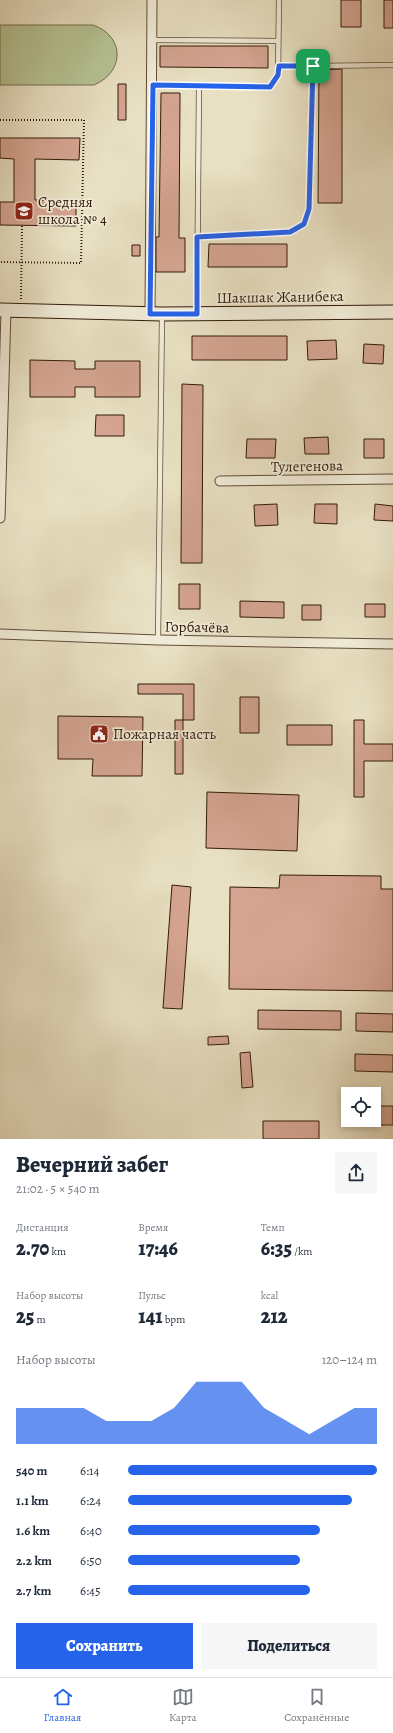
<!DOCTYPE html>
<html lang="ru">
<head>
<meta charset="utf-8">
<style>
  body { margin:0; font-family:Alegreya,serif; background:#f6f6f7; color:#1f2937; height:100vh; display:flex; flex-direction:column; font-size:15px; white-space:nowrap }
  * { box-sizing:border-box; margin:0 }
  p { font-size:13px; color:#747a83 }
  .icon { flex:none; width:22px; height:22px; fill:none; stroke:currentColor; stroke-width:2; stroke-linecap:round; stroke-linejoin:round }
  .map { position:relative; height:1139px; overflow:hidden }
  .sheet { display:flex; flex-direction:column; background:#fff; flex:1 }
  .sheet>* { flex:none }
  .fabs { position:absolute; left:341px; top:1087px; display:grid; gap:8px }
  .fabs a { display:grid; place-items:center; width:40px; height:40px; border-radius:0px; background:#fff; box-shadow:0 2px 6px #0003; font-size:20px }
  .pin { position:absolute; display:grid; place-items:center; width:34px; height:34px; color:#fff; margin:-17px; border-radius:8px; box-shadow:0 2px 6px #0006 }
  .round { display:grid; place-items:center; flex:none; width:42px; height:42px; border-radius:0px; background:#f6f6f7 }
  .summary { display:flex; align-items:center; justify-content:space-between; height:68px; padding:0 16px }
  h1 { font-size:22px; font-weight:800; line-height:30px }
  .metrics { display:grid; grid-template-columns:repeat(3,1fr); gap:6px; height:68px; padding:4px 16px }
  .metrics div { display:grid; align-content:center }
  .metrics b { font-size:20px; font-weight:800 }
  .metrics small { font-size:11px; font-weight:400 }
  .metrics p { font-size:11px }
  .chart { height:112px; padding:8px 16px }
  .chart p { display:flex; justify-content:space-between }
  .chart svg { width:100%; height:72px; margin-top:4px; fill:#2563eb; opacity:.7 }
  .primary-button { display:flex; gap:8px; margin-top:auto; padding:8px 16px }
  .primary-button a { flex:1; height:46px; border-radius:0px; background:#2563eb; color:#fff; font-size:16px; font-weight:800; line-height:46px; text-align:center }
  .primary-button a+a { background:#f6f6f7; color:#1f2937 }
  ul { padding:0 16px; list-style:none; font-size:13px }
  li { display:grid; grid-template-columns:64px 48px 1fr; align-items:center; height:30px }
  li i { height:10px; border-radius:5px; background:#2563eb }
  .dock { display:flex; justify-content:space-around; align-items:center; height:56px; border-top:1px solid #e0e1e3; background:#fff; font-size:11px; color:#747a83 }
  .dock a { display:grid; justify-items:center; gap:2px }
  .dock .selected { color:#2563eb }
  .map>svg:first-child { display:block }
  .green { fill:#b6c293; stroke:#746e4e }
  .building { fill:#d4a490; stroke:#321a0a }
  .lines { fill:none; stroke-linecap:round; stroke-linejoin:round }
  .lane-casing { stroke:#604c38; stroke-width:6 }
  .street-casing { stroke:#604c38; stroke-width:11 }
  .secondary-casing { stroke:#321a0a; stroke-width:15 }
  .path { stroke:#321a0a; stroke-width:2; stroke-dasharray:1 2; stroke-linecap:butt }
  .lane { stroke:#f0ebd7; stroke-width:4.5 }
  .street { stroke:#f0ebd7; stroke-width:9 }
  .secondary { stroke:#f0ebd7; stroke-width:13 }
  .route-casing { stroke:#fff; stroke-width:8 }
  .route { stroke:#2563eb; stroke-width:5 }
  .labels { text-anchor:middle; stroke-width:3.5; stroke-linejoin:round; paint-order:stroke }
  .poi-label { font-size:15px; fill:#321a0a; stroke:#f0ebd7; text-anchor:start }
  .street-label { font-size:15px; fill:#321a0a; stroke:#f0ebd7 }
</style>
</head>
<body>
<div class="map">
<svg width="393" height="1139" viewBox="0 0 393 1139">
  <rect width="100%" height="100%" fill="#e8e0c2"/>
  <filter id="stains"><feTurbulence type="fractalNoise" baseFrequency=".005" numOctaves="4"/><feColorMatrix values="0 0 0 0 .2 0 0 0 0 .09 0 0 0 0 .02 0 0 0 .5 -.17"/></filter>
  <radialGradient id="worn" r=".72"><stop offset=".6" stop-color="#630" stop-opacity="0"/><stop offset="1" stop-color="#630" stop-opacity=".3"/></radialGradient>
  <path class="green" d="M0,25H93C125,36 125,72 94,85H0Z"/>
  <path class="building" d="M341,0H361V27H341Z
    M384,0H393V28H384Z
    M160,46H268V68L160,67Z
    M342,69V203H318L319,70Z
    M118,84H126V120H118Z
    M161,93H180L179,238H185V272H156V237H159Z
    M0,138H80L79,160L35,159V200L76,201V226L0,225V202H14V159L0,158Z
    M209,244H287V267H208Z
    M132,245H140V256H132Z
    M192,336H287V360H192Z
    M336,340L337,359L308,360L307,341Z
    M364,344L384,345L383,364L363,363Z
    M30,360L75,361V369H95V361H140V397H95V387H75V397H30Z
    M182,384L203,385L202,563H181Z
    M96,415H124V436H95Z
    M328,437L329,454H305L304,438Z
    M247,439H276L275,458H246Z
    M364,439H384V458H364Z
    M277,504L278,525L255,526L254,505Z
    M315,504H337V524L314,523Z
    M375,504L393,506V521L374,520Z
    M179,584H200V609H179Z
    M240,601L284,602V618L240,617Z
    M365,604H385V617H365Z
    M302,605H321V620H302Z
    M138,684H194V720H183V694H138Z
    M240,697H259V733H240Z
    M58,716L143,717L142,776H92L93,759H58Z
    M175,720H183V774H175Z
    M354,720H364V744H393V761H364V797H354Z
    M287,725H332V745H287Z
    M207,792L299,795L297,851L206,848Z
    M280,875L381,876V889H393V991L229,989L230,887L279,888Z
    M172,885L191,887L182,1009L163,1008Z
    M258,1010L341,1011V1030L258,1029Z
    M356,1013L393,1014V1032L356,1031Z
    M228,1036L229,1044L208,1045V1037Z
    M250,1052L253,1087L242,1088L240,1053Z
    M355,1054L393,1055V1072L355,1071Z
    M374,1106H393V1125H374Z
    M263,1121H319V1139H263Z"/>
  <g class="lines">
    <g class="lane-casing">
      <path id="lane" d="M152,40L278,41
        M313,66L393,65
        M153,85L269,87L278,75L279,0
        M197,237L290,232L304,224L309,209L313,66H279
        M197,312L199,86
        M158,640L162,316"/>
    </g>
    <g class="street-casing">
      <path id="street" d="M150,314L152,0
        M220,481L393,479
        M0,518L6,310
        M0,634L158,640L393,644"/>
    </g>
    <g class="secondary-casing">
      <path id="secondary" d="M0,310L162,314L393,312"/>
    </g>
    <path class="path" d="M0,120H84L81,263L0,262
      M21,299L22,225"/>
    <use href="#lane" class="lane"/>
    <use href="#street" class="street"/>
    <use href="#secondary" class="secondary"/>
  </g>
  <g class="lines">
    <g class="route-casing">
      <path id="route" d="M279,66H313L309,209L304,224L290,232L197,237V314H150L153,85L270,87L278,75Z"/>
    </g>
    <use href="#route" class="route"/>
  </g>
  <defs>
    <g id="school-square" transform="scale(1)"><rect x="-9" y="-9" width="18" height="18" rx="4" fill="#8f2418" stroke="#f0ebd7"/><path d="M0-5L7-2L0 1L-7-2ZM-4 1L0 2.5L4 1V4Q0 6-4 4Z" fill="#fff"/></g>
    <g id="civic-square" transform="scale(1)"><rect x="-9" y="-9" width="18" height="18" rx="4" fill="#8f2418" stroke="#f0ebd7"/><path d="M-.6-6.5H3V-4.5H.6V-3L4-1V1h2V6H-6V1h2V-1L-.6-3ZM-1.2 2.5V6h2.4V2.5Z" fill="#fff"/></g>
  </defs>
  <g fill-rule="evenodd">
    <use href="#school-square" x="24" y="211"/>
    <use href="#civic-square" x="99" y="734"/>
  </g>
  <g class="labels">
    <g class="poi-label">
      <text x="38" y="207">Средняя<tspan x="38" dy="17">школа № 4</tspan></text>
      <text x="113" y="739">Пожарная часть</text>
    </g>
    <g class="street-label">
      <text transform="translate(280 297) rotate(-1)" y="5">Шакшак Жанибека</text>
      <text transform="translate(307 466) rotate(-1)" y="5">Тулегенова</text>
      <text transform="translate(197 627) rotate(1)" y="5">Горбачёва</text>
    </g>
  </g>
  <rect width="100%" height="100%" filter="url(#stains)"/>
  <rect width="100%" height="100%" fill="url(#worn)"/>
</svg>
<div class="fabs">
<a><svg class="icon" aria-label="locate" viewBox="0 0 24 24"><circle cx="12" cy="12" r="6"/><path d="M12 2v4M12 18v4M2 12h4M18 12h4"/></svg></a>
</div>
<div class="pin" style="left:313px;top:66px;background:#1e9e55"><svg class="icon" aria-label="arrive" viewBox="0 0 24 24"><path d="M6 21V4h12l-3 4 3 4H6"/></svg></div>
</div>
<section class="sheet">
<div class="summary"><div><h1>Вечерний забег</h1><p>21:02 · 5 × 540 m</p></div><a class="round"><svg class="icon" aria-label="share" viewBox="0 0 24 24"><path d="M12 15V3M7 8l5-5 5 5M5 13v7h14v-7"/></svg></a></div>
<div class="metrics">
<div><p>Дистанция</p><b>2.70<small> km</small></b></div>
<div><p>Время</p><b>17:46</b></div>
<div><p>Темп</p><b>6:35<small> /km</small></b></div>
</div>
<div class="metrics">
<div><p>Набор высоты</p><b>25<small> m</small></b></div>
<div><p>Пульс</p><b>141<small> bpm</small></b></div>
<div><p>kcal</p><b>212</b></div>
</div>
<div class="chart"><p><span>Набор высоты</span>120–124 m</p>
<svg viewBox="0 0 160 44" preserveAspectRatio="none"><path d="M0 44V22L10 22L20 22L30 22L40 30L50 30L60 30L70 22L80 6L90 6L100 6L110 22L120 30L130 38L140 30L150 22L160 22V44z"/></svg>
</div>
<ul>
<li><b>540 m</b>6:14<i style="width:100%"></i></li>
<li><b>1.1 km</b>6:24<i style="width:90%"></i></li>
<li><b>1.6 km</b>6:40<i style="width:77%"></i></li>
<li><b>2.2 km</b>6:50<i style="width:69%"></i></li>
<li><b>2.7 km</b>6:45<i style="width:73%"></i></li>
</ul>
<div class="primary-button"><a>Сохранить</a><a>Поделиться</a></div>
</section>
<nav class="dock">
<a class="selected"><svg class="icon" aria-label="home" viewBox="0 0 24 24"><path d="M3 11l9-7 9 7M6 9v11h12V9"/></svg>Главная</a>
<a><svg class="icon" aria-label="map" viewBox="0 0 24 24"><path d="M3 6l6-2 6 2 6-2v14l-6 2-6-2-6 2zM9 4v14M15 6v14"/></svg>Карта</a>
<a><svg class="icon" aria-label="saved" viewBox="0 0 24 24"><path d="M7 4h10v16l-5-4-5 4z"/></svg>Сохранённые</a>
</nav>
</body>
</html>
